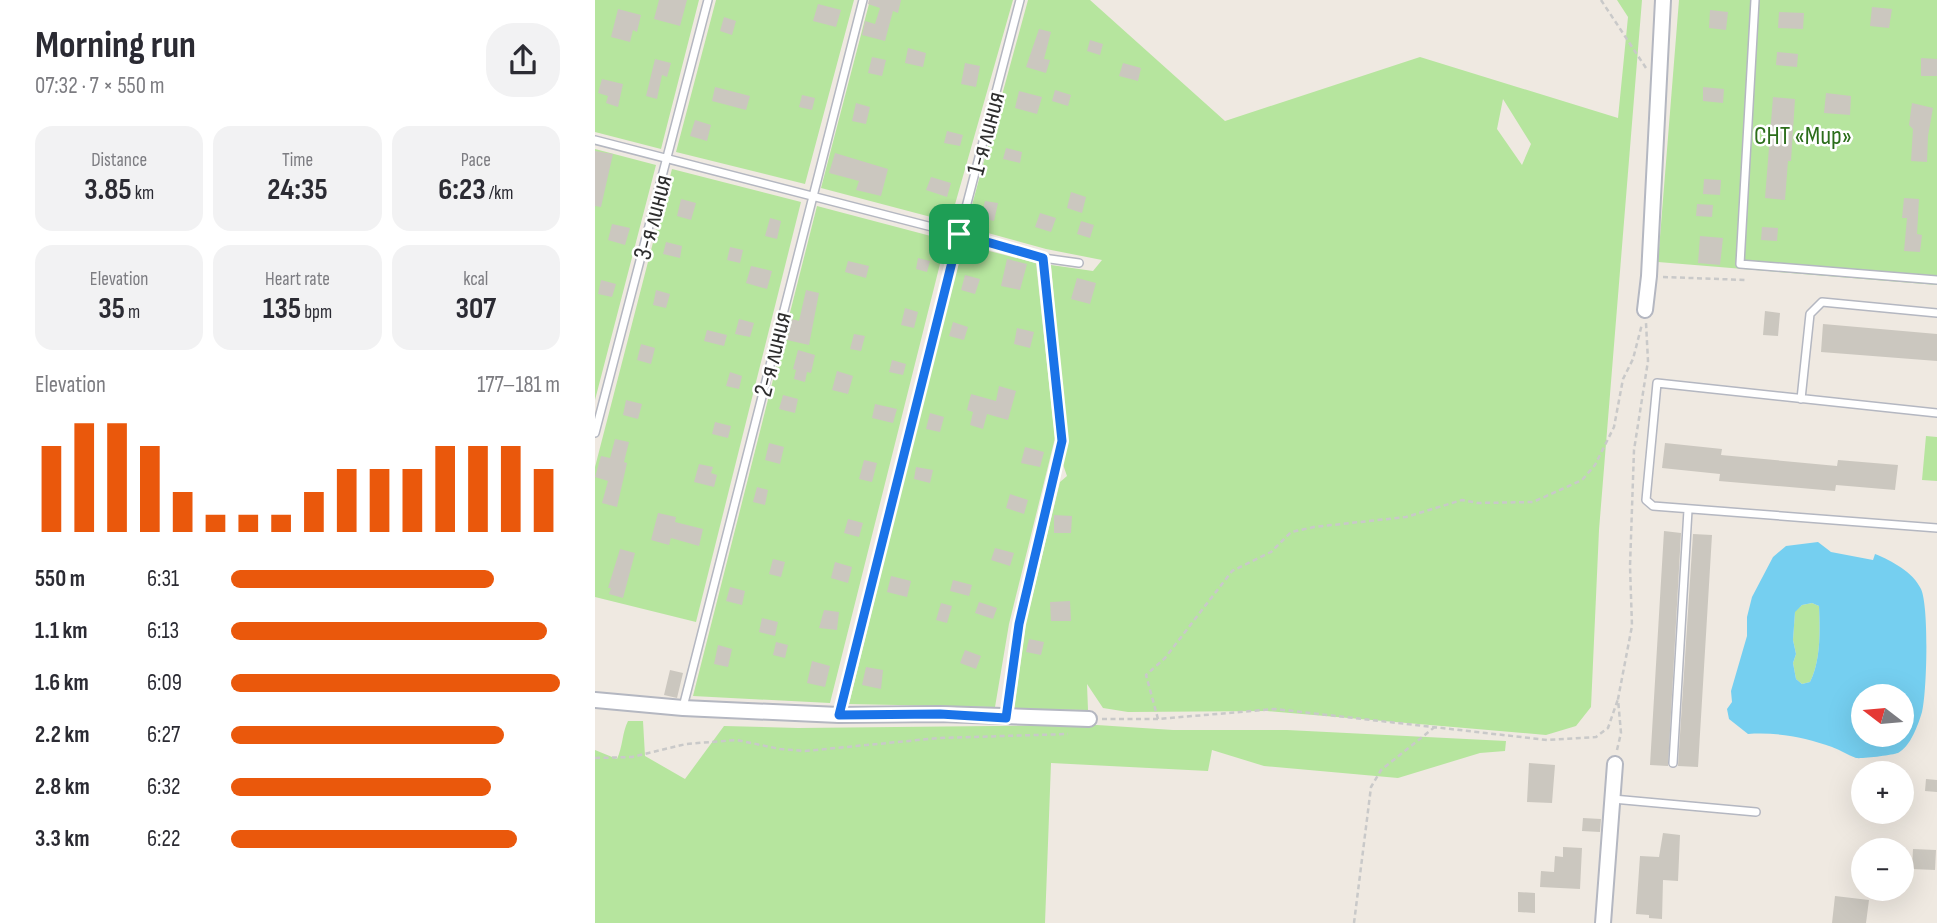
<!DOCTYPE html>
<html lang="en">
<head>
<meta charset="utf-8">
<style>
  body { margin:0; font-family:"Sofia Sans Condensed",sans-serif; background:#f2f2f3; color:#2b2b33; height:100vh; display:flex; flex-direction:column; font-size:26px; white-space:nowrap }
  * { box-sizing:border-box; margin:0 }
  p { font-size:23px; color:#7c7c81 }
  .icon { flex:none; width:38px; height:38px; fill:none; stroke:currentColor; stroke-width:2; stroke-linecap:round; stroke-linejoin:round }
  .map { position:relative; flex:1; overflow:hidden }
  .details { display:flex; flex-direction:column; background:#fff; width:595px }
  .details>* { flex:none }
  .needle { width:46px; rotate:286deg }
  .fabs { position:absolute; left:1256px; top:684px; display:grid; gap:14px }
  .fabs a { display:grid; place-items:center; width:63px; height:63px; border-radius:50%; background:#fff; box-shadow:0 7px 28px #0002; font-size:35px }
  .pin { position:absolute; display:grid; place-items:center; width:60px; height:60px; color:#fff; margin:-30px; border-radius:14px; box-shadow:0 4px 10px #0006 }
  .round { display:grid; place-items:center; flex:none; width:74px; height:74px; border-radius:28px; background:#f2f2f3 }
  .headline { display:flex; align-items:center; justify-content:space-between; height:119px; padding:0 35px }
  h1 { font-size:38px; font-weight:700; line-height:52px }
  .metrics { display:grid; grid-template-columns:repeat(3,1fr); gap:10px; height:119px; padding:7px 35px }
  .metrics div { display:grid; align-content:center; border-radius:18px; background:#f2f2f3; text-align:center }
  .metrics b { font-size:30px; font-weight:700 }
  .metrics small { font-size:19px; font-weight:400 }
  .metrics p { font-size:19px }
  .chart { height:196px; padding:14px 35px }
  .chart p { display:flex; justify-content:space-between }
  .chart svg { width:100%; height:126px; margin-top:7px; stroke:#ea580c; stroke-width:6 }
  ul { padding:0 35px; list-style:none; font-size:23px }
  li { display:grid; grid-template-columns:112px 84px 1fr; align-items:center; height:52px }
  li i { height:18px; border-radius:9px; background:#ea580c }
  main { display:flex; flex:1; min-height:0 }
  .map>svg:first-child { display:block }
  .green { fill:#b6e59e; fill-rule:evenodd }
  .water { fill:#75cff0; fill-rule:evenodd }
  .building { fill:#cbc7bf }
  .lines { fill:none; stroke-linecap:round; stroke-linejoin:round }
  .lane-casing { stroke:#b4b7c1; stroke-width:10 }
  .street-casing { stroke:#b4b7c1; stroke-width:18 }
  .path { stroke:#c9c9c9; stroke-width:2.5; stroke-dasharray:5 3.5; stroke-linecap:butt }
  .lane { stroke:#fff; stroke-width:7 }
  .street { stroke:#fff; stroke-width:14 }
  .route-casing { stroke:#fff; stroke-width:14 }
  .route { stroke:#1a73e8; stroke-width:9 }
  .labels { text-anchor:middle; stroke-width:5; stroke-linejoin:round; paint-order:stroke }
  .street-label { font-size:26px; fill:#2e2e2e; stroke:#fff }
  .park-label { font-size:26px; fill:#2c6e1b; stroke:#fff }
</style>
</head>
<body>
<main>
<section class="details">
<div class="headline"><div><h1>Morning run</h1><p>07:32 · 7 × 550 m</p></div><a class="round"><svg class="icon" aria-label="share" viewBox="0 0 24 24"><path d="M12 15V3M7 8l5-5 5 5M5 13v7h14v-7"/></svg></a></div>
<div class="metrics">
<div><p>Distance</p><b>3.85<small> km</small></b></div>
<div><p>Time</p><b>24:35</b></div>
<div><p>Pace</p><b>6:23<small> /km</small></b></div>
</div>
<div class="metrics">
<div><p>Elevation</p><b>35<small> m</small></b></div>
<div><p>Heart rate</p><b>135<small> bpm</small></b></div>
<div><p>kcal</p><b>307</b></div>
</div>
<div class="chart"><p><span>Elevation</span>177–181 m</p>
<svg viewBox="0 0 160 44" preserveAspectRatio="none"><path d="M5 44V14M15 44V6M25 44V6M35 44V14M45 44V30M55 44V38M65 44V38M75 44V38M85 44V30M95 44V22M105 44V22M115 44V22M125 44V14M135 44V14M145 44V14M155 44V22"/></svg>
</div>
<ul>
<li><b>550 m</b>6:31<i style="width:80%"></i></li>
<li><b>1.1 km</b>6:13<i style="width:96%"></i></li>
<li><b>1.6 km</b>6:09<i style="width:100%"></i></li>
<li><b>2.2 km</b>6:27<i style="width:83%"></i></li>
<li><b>2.8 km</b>6:32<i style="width:79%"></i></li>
<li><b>3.3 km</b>6:22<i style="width:87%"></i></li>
</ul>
</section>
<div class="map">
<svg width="1342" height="923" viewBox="0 0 1342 923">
  <rect width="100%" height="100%" fill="#efe9e1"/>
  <path class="green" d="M0,0H104L66,149L0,132Z
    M121,0H259L210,184L81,152Z
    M275,0H418L355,222L226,188Z
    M433,0H495L630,121L825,57L1023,118L1033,17L1022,0H1047L1004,530L996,707L981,726L951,735L672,711L533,712L508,708L492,684L493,710L419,709L431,622L465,482L472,476L465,456L456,370L464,360L456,265L498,271L507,260L451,249L371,227ZM908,99L936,144L927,165L902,129Z
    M1084,0H1342V285L1063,262Z
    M0,149L61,165L0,400Z
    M77,169L206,202L101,622L0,597V467Z
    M222,206L351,240L235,703L98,696Z
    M367,244L441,263L460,438L414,624L400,707L254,704Z
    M1331,436L1342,437V481L1327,480Z
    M1217,603L1224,606C1225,630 1226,660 1215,682L1207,684L1201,679L1198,663L1201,654L1198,640L1200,611L1207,605Z
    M33,721H48L50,756L90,779L129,726L203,728L502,725L578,730H692L911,741L910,751L885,753L803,778L669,766L617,750L613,771L456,763L450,923H0V750L22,759C28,746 27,733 33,721Z"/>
  <path class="water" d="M1223,542L1236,552L1278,560L1280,554C1297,561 1318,572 1326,589C1334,606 1332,692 1327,712C1323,725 1316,746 1303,753C1297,755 1267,759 1261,758C1253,755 1245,750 1237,747C1210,737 1181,732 1153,734L1134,719L1132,709L1137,702L1136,691L1152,636V617L1157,597L1178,557L1191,546ZM1217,603L1224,606C1225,630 1226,660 1215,682L1207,684L1201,679L1198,663L1201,654L1198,640L1200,612L1207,605ZM1269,696H1307V735H1269Z"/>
  <path class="building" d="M64,0H92L85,26L59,19Z
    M274,0H306L303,13L298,11L290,41L267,35L270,21L280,24L285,8L273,4Z
    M223,4L246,10L241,27L218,21Z
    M1277,7L1297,9L1294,28L1275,26Z
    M23,9L46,15L42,32L38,30L35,42L16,37Z
    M1115,10L1133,12L1131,30L1114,28Z
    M1184,12L1209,13L1208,29L1183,28Z
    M129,17L141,21L137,35L125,31Z
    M444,29L456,32L449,59L455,60L451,73L431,67Z
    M495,40L508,44L505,55L492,51Z
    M313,48L331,53L328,67L310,63Z
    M1182,52L1203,54L1202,67L1181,65Z
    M277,57L291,60L287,76L273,73Z
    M1326,58L1342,59V76H1326Z
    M60,59L76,63L72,77L67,75L62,99L51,96Z
    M370,63L385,66L381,87L366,84Z
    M528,63L546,68L543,81L524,76Z
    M7,79L28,84L23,107L11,103L13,96L3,93Z
    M120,87L155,96L151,110L117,101Z
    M1108,87L1129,89L1128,103L1108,101Z
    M460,90L476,95L473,106L457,101Z
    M424,91L447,97L442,114L420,108Z
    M1231,93L1256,96L1255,115L1229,113Z
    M207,95L220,98L217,110L204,107Z
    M1178,97L1200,99L1196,161H1193L1190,200L1170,198Z
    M261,103L275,107L271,124L257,121Z
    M1317,103L1338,108L1333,136L1332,162L1316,161L1318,129L1314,125Z
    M100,120L116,125L112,141L95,136Z
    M352,131L368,135L365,146L349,143Z
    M411,148L427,152L425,163L408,159Z
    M0,151L18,154L6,207L0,206Z
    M240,153L293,169L286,196L261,190L264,181L234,173Z
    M336,177L356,183L352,197L331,190Z
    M1109,179L1126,180L1125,195L1108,194Z
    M476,192L491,197L487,213L472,208Z
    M1309,198L1324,199L1322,234L1327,235L1325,252L1309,251L1312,218H1307Z
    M86,199L101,203L96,220L82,216Z
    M390,201L403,203L399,221L386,218Z
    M1102,204L1118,205L1117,217L1101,216Z
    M445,213L461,218L456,232L440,227Z
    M175,218L186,221L182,239L170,236Z
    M486,221L499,225L495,238L482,234Z
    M17,224L35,228L30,245L13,240Z
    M1167,227L1183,228L1182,241L1166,240Z
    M1105,236L1128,238L1125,265L1103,263Z
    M71,242L87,246L85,258L68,254Z
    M135,247L148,250L145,263L132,260Z
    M323,258L335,261L332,272L321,269Z
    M412,259L432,264L425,290L406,286Z
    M253,261L274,266L271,278L250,272Z
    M156,266L177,271L172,289L151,283Z
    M370,275L385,279L380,294L366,290Z
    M482,278L501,283L495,304L476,299Z
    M6,280L21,284L17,297L3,294Z
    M61,290L75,294L71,308L58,305Z
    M211,290L224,293L214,345L192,340L197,319L204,321Z
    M310,308L323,312L319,328L306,325Z
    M1170,311L1185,313L1183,336L1168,335Z
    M144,319L159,323L155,337L140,334Z
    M358,322L373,327L369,340L354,336Z
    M1228,324L1342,334V361L1226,352Z
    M422,328L439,332L435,348L419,344Z
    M112,330L132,335L129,346L109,341Z
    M259,334L270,336L266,351L255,349Z
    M46,344L60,348L56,364L42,360Z
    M203,350L220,355L216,373L212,372L210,382L199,379L201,370L198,369Z
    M297,360L311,364L308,375L294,372Z
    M242,371L258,376L253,394L237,390Z
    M135,372L147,376L144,389L131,386Z
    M404,386L421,391L413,420L392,414L388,429L375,425L378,412L372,410L376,394L401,401Z
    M188,395L203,399L200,413L184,409Z
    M31,400L47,404L43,419L28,415Z
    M280,404L302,409L298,423L277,418Z
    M335,413L349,417L345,432L331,429Z
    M120,422L136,426L133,438L117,434Z
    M20,439L34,442L29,462L32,463L22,507L7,503L13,481L0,477L6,456L15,458Z
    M174,443L189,447L185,464L170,460Z
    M1070,443L1127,449L1126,455L1242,466L1243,460L1303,465L1300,490L1241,485L1240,491L1124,481L1125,474L1067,468Z
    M430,447L449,452L445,467L426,463Z
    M269,460L282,463L277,482L264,479Z
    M104,464L118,467L116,473L122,475L119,487L99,482Z
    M321,467L338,470L335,483L319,479Z
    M162,487L173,490L170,505L158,502Z
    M415,494L433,500L429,514L411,508Z
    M63,513L81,517L80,522L108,529L104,546L76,538L74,545L56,540Z
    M459,515L477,516L476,533H459Z
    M253,519L268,523L264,537L249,533Z
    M1069,531L1086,533L1073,766L1055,765Z
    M1098,534L1117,535L1103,767L1083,766Z
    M400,548L419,553L415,566L396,560Z
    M25,549L40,553L28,598L14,594L16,588H13Z
    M178,559L190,562L186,577L174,574Z
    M240,562L257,567L253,583L236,578Z
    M296,576L316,581L312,597L292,592Z
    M358,580L377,585L374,596L355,591Z
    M135,587L150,591L147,605L131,601Z
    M475,601L476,621H456L455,602Z
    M384,602L402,608L398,619L380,613Z
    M346,603L357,606L352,623L341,620Z
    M229,610L244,612L242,630L224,628Z
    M167,618L183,622L180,636L164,632Z
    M434,639L449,642L446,655L431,652Z
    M181,642L193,645L190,658L178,655Z
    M123,645L137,649L133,667L119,664Z
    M370,650L386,656L381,669L365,663Z
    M217,661L235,666L230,687L212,683Z
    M271,667L288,670L286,689L267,685Z
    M75,670L88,673L82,698L69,695Z
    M934,763L960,765L957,803L932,802Z
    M1331,779L1342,780V792L1330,791Z
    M988,818L1006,819L1005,832L987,831Z
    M1068,833L1085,835L1083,881L1068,880L1067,919L1054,918V915L1041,914L1045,856L1064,857Z
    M968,847L987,848L985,889L945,887L946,871L959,872L960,856L968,857Z
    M1318,849L1341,850L1340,870L1317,869Z
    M923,892L940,893V913L923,912Z
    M1240,896L1274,900L1271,923H1237Z"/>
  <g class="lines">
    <g class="lane-casing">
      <path id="lane" d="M1160,0L1145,264L1342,280
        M0,140L364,234L448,258L484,263
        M1206,399L1215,314L1227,302L1342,313
        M1342,413L1062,383L1051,500L1058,506L1342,528
        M0,433L113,0
        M88,707L268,0
        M245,714L364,234L425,0
        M412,716L424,624L467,441L448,258
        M1078,763L1093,510
        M1018,799L1161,812"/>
    </g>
    <g class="street-casing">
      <path id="street" d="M1050,310L1054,276L1068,0
        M0,700L88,708L244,715L345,714L494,719
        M1008,923L1020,764"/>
    </g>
    <path class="path" d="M1006,0L1051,68
      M1068,277L1150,280
      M507,719H563L680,709L952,740L1001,737L1013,728L1023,699
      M563,719L551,675L570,658L637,571L676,552L696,532L719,527L811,517L867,500L883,503L938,502L987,480L1000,465L1019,427L1028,379L1038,359L1047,324
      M1022,750L1026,733L1023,699L1037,626L1035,566L1039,450L1053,361L1051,323
      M0,758L37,757L91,744L142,740L185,749L210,751L344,738L473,734
      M759,923L776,787L786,770L841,726"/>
    <use href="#lane" class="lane"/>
    <use href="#street" class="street"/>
  </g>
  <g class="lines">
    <g class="route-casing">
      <path id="route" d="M364,234L448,258L467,441L424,624L411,718L345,714L244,715Z"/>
    </g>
    <use href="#route" class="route"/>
  </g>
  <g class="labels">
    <g class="street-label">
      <text transform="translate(390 133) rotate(-75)" y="9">1-я линия</text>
      <text transform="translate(57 217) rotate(-75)" y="9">3-я линия</text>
      <text transform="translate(177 354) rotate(-76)" y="9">2-я линия</text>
    </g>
    <g class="park-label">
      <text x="1208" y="144">СНТ «Мир»</text>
    </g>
  </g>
</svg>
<div class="fabs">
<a><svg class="needle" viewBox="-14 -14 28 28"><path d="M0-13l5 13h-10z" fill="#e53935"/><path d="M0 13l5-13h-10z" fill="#7c7c81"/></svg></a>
<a>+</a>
<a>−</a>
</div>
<div class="pin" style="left:364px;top:234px;background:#1e9e55"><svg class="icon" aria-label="arrive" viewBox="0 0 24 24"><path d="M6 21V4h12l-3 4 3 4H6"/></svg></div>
</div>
</main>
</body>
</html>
